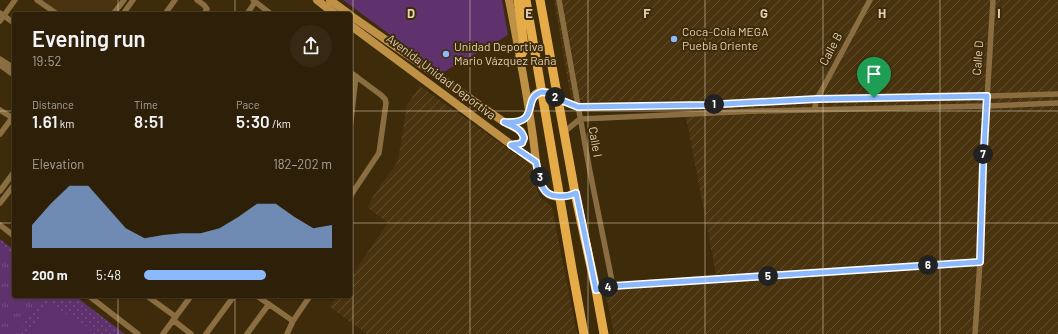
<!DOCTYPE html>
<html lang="en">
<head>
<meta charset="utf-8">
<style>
  body { margin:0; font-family:Barlow,sans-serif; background:#362812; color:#f1f3f6; height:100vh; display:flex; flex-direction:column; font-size:15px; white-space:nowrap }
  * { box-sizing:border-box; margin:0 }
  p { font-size:13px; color:#a7a39c }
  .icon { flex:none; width:22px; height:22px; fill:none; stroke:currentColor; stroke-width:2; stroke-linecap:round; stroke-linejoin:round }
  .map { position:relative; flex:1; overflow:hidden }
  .sheet { position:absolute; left:12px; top:12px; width:340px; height:286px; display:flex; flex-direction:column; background:#2e2008; border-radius:4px; box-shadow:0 1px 3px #0004,0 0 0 1px #493e29 }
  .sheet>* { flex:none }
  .pin { position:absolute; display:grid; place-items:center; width:34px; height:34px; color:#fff; margin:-41px -17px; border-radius:50% 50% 50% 0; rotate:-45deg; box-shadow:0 0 4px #0007 }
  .pin .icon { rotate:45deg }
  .km { position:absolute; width:20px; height:20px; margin:-10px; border-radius:50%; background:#222; color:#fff; font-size:11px; line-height:20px; text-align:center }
  .round { display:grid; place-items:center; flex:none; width:42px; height:42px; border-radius:21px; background:#362812 }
  .summary { display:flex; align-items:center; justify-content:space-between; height:68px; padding:0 20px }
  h1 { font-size:22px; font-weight:600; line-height:30px }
  .figures { display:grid; grid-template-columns:repeat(3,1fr); gap:6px; height:68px; padding:4px 20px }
  .figures div { display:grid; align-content:center }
  .figures b { font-size:17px; font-weight:600 }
  .figures small { font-size:11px; font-weight:400 }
  .figures p { font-size:11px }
  .chart { height:112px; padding:8px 20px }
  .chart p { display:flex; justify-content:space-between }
  .chart svg { width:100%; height:72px; margin-top:4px; fill:#8bb9fc; opacity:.7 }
  ul { padding:0 20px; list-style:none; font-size:13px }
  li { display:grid; grid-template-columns:64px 48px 1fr; align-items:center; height:30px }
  li i { height:10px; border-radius:5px; background:#8bb9fc }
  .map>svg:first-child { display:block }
  .built { fill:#49340f }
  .industrial { fill:url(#industrial-furrows) }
  .grass { fill:url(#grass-dots) }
  .park { fill:url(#park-tufts) }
  .pitch { fill:#5f326d }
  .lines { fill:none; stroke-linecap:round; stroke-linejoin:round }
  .street { stroke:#8a6e42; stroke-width:5.5 }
  .secondary { stroke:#be9147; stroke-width:8 }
  .primary { stroke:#e6ab49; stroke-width:9 }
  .route-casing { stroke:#fff; stroke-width:8 }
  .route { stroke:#8bb9fc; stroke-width:5 }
  .grid { fill:none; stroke:#e4d0b3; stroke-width:1; stroke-opacity:0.55 }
  .poi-dot { fill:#8bb9fc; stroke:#3d2b0a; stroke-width:1.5 }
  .labels { text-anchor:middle; stroke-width:4; stroke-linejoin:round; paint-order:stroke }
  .poi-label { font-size:12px; fill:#e4d0b3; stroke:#3d2b0a; text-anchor:start }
  .street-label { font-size:12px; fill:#e4d0b3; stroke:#3d2b0a }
  .grid-label { font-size:13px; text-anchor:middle; font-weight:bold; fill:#e4d0b3; stroke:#3d2b0a; stroke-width:4; stroke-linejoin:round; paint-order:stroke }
</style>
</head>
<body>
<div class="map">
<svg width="1058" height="334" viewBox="0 0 1058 334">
  <defs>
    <pattern id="industrial-furrows" width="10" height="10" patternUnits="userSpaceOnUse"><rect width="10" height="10" fill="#49340f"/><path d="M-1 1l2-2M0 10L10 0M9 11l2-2" fill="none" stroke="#635030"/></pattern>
    <pattern id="grass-dots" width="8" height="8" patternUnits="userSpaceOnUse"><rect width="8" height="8" fill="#5f326d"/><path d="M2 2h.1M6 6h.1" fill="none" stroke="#764f7f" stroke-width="1.8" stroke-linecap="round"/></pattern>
    <pattern id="park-tufts" width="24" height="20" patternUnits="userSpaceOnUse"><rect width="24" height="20" fill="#5f326d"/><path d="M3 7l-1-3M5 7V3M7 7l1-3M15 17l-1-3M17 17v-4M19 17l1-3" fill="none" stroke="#764f7f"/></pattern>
  </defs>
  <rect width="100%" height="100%" fill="#3d2b0a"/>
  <path class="built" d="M41,0H119L109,14H60Z"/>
  <path class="industrial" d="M554,0H1058V334H614L604,285L620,282L716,274L688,127L680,100L588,102L571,98Z
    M420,86L532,166L537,190L540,197L552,207L577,334H367L330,307L337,296H350V278L388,223L368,208L372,198L398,161L407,105Z"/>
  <path class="grass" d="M0,239L14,250V296H75L125,334H0Z"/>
  <path class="park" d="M0,246L14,258V296H43L17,334H0Z"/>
  <path class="pitch" d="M343,0H502L508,35L442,73Z
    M48,303L91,329L88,334H29Z"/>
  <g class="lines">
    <path class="street" d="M37,0L57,14
      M197,0L204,5L207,9L204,14
      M253,0L271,14
      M559,0L590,172L613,286
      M0,13L14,23
      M113,14L124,0
      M123,14L133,0
      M165,14L175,0
      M247,14L255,2
      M0,21L15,0
      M0,59L14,68
      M0,65L14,75
      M350,72L381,95L385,99L386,103L379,153L351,195L350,200
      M558,99L578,107L705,105L817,99L987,96L1058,94
      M0,110L14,119
      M814,110L817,99L870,0
      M350,129L356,76
      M564,132L580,119L757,111L986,106L1058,103
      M0,134L12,118
      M0,191L14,172
      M0,203L14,185
      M0,225L14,236
      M596,290L613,286L980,262
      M89,296L138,334
      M147,296L176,317
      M257,296L293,321
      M173,320L191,334
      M163,334L191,296
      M206,334L234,296
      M247,334L269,304
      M287,334L293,321L310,296
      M975,334L980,262L983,166L993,0"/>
    <path class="secondary" d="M317,0L335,14
      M330,0L349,14
      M509,0C519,51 529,101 535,153C536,163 539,187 547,193C554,199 568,197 575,193
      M350,15L504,122C511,122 519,124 525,118C533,111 528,94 540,92C547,91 552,95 558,99
      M350,25L536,163
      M508,124L521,131L524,138L522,143L518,144L511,145"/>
    <path class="primary" d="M518,0L524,46V50L520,57
      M526,0L572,269L584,334
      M540,0L575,193L596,290L604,334"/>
  </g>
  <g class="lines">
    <g class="route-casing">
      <path id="route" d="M542,92L550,93L558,99L578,107L705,105L817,99L987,96L983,166L980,262L613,286L596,290L576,193C570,196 564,197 557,196C540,196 539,176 536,162L511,145L518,144L522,143L524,138C521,128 512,126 504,122C543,125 520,98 542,92Z"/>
    </g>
    <use href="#route" class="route"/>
  </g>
  <path class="grid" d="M118,0V14M235,0V14M353,0V334M470,0V334M588,0V334M705,0V334M823,0V334M940,0V334M0,111H14M350,111H1058M0,223H14M350,223H1058M118,296V334M235,296V334"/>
  <g class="poi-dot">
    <circle cx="674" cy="39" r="4"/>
    <circle cx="446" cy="54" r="4"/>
  </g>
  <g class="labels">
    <g class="poi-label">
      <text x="682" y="36">Coca-Cola MEGA<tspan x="682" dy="14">Puebla Oriente</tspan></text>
      <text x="454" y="51">Unidad Deportiva<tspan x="454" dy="14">Mario Vázquez Raña</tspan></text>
    </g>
    <g class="street-label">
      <text transform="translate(831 49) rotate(-62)" y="4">Calle B</text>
      <text transform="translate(978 58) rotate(-86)" y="4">Calle D</text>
      <text transform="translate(441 77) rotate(37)" y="4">Avenida Unidad Deportiva</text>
      <text transform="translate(595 142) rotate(80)" y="4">Calle I</text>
    </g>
  </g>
  <g class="grid-label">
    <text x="411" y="18">D</text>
    <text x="529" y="18">E</text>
    <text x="647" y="18">F</text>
    <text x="764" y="18">G</text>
    <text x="882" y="18">H</text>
    <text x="999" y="18">I</text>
  </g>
</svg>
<div class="pin" style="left:874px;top:98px;background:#1e9e55"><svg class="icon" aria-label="arrive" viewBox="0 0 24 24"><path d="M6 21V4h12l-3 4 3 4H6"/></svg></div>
<b class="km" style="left:714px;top:104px">1</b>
<b class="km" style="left:555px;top:97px">2</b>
<b class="km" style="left:540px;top:177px">3</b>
<b class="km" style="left:608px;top:287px">4</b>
<b class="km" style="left:768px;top:276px">5</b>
<b class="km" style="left:928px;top:265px">6</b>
<b class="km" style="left:983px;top:154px">7</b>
<section class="sheet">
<div class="summary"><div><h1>Evening run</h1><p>19:52</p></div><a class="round"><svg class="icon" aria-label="share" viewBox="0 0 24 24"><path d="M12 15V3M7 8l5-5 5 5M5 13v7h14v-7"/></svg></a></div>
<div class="figures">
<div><p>Distance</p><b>1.61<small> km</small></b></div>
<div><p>Time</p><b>8:51</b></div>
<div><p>Pace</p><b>5:30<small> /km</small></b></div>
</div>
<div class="chart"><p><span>Elevation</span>182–202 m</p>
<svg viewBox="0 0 160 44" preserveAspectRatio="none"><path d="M0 44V30L10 17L20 6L30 6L40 19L50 32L60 38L70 36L80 35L90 35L100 32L110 25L120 17L130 17L140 25L150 32L160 30V44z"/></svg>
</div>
<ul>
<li><b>200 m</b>5:48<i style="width:65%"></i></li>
</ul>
</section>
</div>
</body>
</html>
